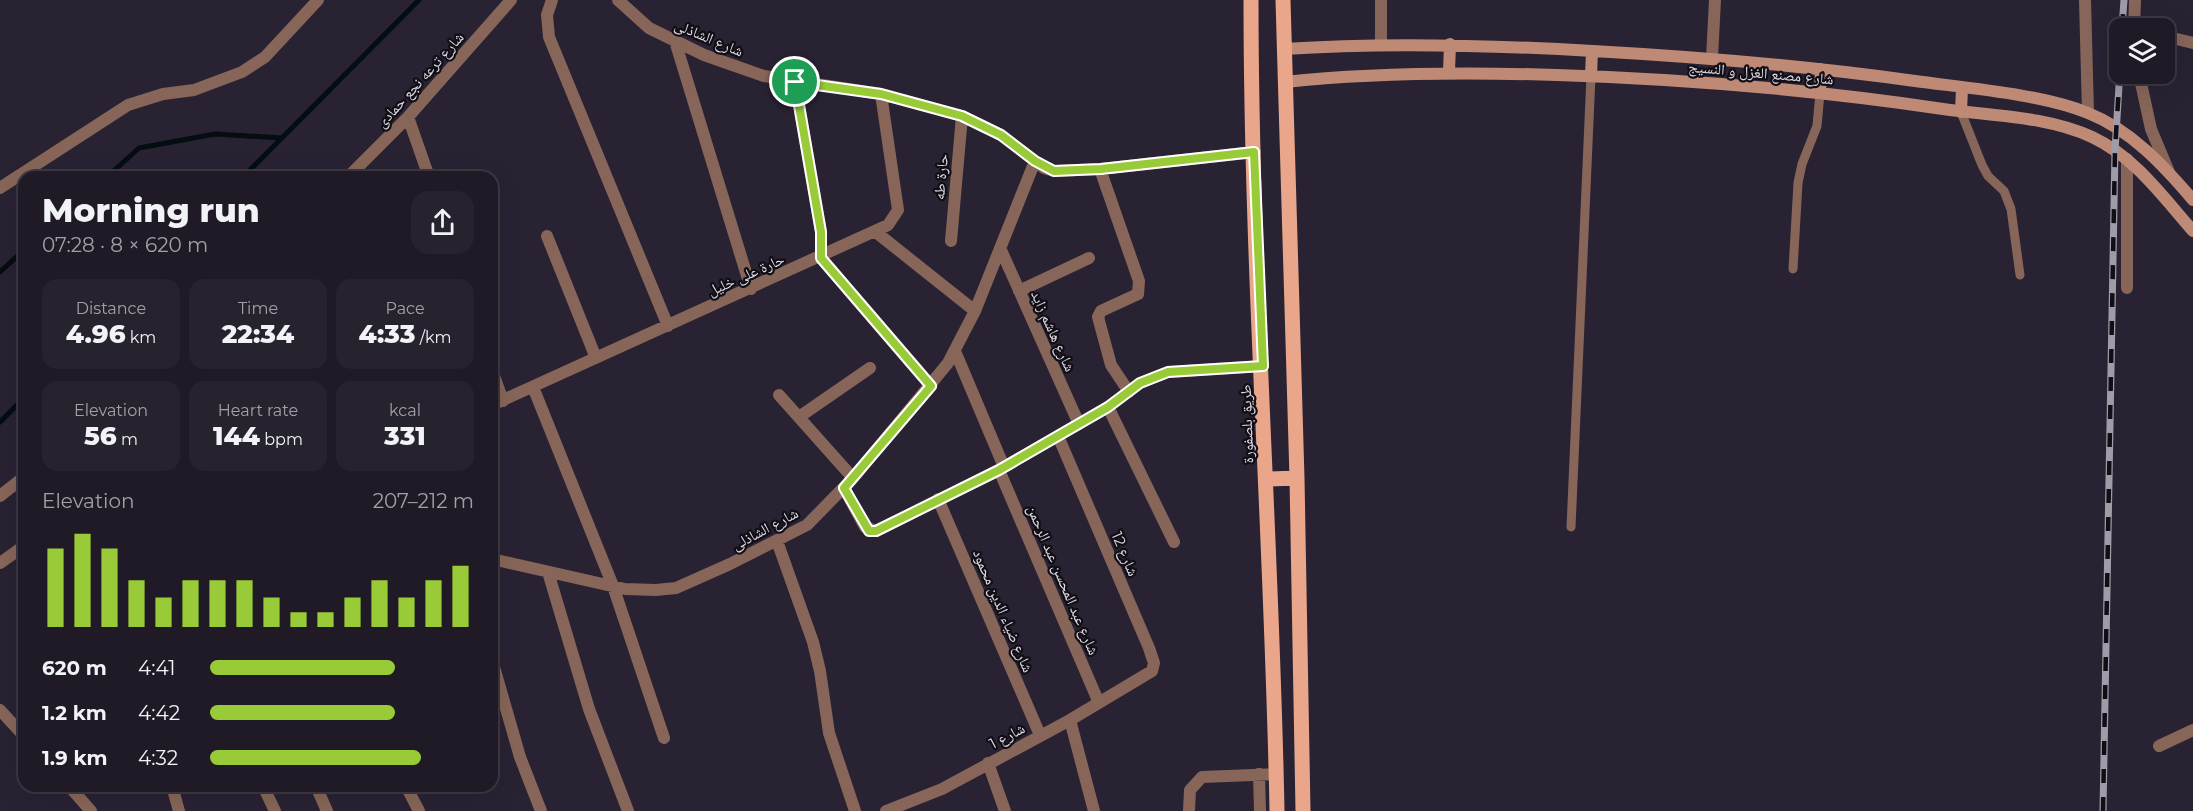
<!DOCTYPE html>
<html lang="en">
<head>
<meta charset="utf-8">
<style>
  body { margin:0; font-family:Montserrat,"Noto Naskh Arabic",sans-serif; background:#27232e; color:#f1f3f6; height:100vh; display:flex; flex-direction:column; font-size:22px; white-space:nowrap }
  * { box-sizing:border-box; margin:0 }
  p { font-size:20px; color:#a1a1a7 }
  .icon { flex:none; width:33px; height:33px; fill:none; stroke:currentColor; stroke-width:2; stroke-linecap:round; stroke-linejoin:round }
  .map { position:relative; flex:1; overflow:hidden }
  .drawer { position:absolute; left:18px; top:171px; width:480px; height:621px; display:flex; flex-direction:column; background:#1f1a26; border-radius:18px; box-shadow:0 6px 24px #0002,0 0 0 2px #3c3843 }
  .drawer>* { flex:none }
  .controls { position:absolute; left:2109px; top:18px; display:grid; gap:12px }
  .controls a { display:grid; place-items:center; width:66px; height:66px; border-radius:12px; background:#1f1a26; box-shadow:0 6px 24px #0002,0 0 0 2px #3c3843; font-size:30px }
  .pin { position:absolute; display:grid; place-items:center; width:51px; height:51px; color:#fff; margin:-26px; border:3px solid #fff; border-radius:50%; box-shadow:0 2px 6px #0007 }
  .round { display:grid; place-items:center; flex:none; width:63px; height:63px; border-radius:18px; background:#27232e }
  .headline { display:flex; align-items:center; justify-content:space-between; height:102px; padding:0 24px }
  h1 { font-size:33px; font-weight:800; line-height:45px }
  .stats { display:grid; grid-template-columns:repeat(3,1fr); gap:9px; height:102px; padding:6px 24px }
  .stats div { display:grid; align-content:center; border-radius:15px; background:#27232e; text-align:center }
  .stats b { font-size:26px; font-weight:800 }
  .stats small { font-size:16px; font-weight:400 }
  .stats p { font-size:16px }
  .chart { height:168px; padding:12px 24px }
  .chart p { display:flex; justify-content:space-between }
  .chart svg { width:100%; height:108px; margin-top:6px; stroke:#98cb37; stroke-width:6 }
  ul { padding:0 24px; list-style:none; font-size:20px }
  li { display:grid; grid-template-columns:96px 72px 1fr; align-items:center; height:45px }
  li i { height:15px; border-radius:8px; background:#98cb37 }
  .map>svg:first-child { display:block }
  .lines { fill:none; stroke-linecap:round; stroke-linejoin:round }
  .stream { stroke:#030d12; stroke-width:5 }
  .service { stroke:#876659; stroke-width:9 }
  .minor { stroke:#876659; stroke-width:12 }
  .tertiary { stroke:#876659; stroke-width:12 }
  .secondary { stroke:#be8a75; stroke-width:12 }
  .primary { stroke:#e9a68a; stroke-width:15 }
  .rail-casing { stroke:#a09ba8; stroke-width:7 }
  .rail { stroke:#110e15; stroke-width:4.5; stroke-dasharray:14; stroke-linecap:butt }
  .route-casing { stroke:#fff; stroke-width:12 }
  .route { stroke:#98cb37; stroke-width:8 }
  .labels { text-anchor:middle; stroke-width:4.5; stroke-linejoin:round; paint-order:stroke }
  .street-label { font-size:15px; fill:#e0dce7; stroke:#110e15 }
</style>
</head>
<body>
<div class="map">
<svg width="2193" height="811" viewBox="0 0 2193 811">
  <rect width="100%" height="100%" fill="#292233"/>
  <g class="lines">
    <path class="stream" d="M107,177L139,148L215,134L282,138
      M243,177L419,0
      M0,272L24,250
      M0,422L24,398"/>
    <path class="service" d="M1961,112L1982,165L1988,176L2004,191L2011,209L2020,275
      M1793,269L1798,183L1802,164L1817,126L1820,93
      M1571,527L1591,76"/>
    <path class="minor" d="M552,0L547,15L549,37L668,326
      M618,0L649,28L704,55L764,76L881,94L962,116L1001,135L1044,168L1054,171L1100,169L1255,152
      M1381,0V44
      M2085,0L2088,113
      M2134,28L2135,0
      M2164,36L2193,43
      M675,41L751,289
      M1712,58L1715,0
      M2139,74L2151,129L2169,172
      M795,82L821,232V258L931,386
      M408,117L429,177
      M2127,159V288
      M1100,169L1139,281L1138,294L1101,311L1098,317L1111,365L1129,392
      M348,177L408,117L511,0
      M0,188L128,105L163,94L194,90L242,72L265,57L318,0
      M877,233L975,311
      M547,236L596,358
      M951,241L962,116
      M1001,250L1079,424
      M1019,291L1089,258
      M955,351L1004,467
      M492,370L503,401
      M533,387L613,586L664,738
      M779,395L853,478
      M492,405L888,225L898,210L881,94
      M1108,407L1174,542
      M799,417L870,368
      M999,470L1099,703
      M844,488L865,527L876,531L999,470L1108,407L1140,383L1168,372L1263,366
      M0,496L24,477
      M938,499L1040,735
      M777,541L813,642L820,671L829,733L855,811
      M492,559L625,589L656,590L676,588L730,564L807,525L853,478L948,363L975,311L1035,161
      M0,563L24,546
      M548,572L589,709L628,811
      M492,660L520,757L541,811
      M1070,720L1094,811
      M2159,746L2193,730
      M988,763L1005,811
      M1259,774L1260,811
      M172,786L179,811
      M263,786L275,811
      M316,786L327,811
      M406,786L419,811
      M886,811L942,789L1070,720L1152,671L1154,663L1149,648L1058,436
      M1189,811L1190,790L1202,777L1277,774"/>
    <path class="tertiary" d="M0,710L24,736
      M69,786L91,811"/>
    <path class="secondary" d="M1284,49C1387,42 1489,45 1593,51C1701,57 1808,66 1915,81C1967,88 2041,94 2088,113C2131,130 2164,166 2193,200
      M1449,72L1450,44
      M1591,76L1592,51
      M1285,82C1376,72 1466,72 1557,75C1686,79 1815,90 1943,109C1992,116 2047,116 2092,137C2135,157 2163,197 2193,231
      M1820,93L1821,69
      M1961,112L1962,88"/>
    <path class="primary" d="M1251,0C1251,270 1272,541 1277,811
      M1283,0L1297,478L1303,811
      M1267,479L1297,478"/>
    <g class="rail-casing">
      <path id="rail" d="M2122,28L2124,0
        M2103,811L2115,150L2120,70"/>
    </g>
    <use href="#rail" class="rail"/>
  </g>
  <g class="lines">
    <g class="route-casing">
      <path id="route" d="M795,82L881,94L962,116L1001,135L1035,161L1054,171L1101,169L1254,152L1263,366L1168,372L1140,383L1108,407L999,470L876,531H869L844,488L931,386L821,258V232Z"/>
    </g>
    <use href="#route" class="route"/>
  </g>
  <g class="labels">
    <g class="street-label">
      <text transform="translate(709 38) rotate(23)" y="5">شارع الشاذلى</text>
      <text transform="translate(1761 73) rotate(5)" y="5">شارع مصنع الغزل و النسيج</text>
      <text transform="translate(420 80) rotate(-48)" y="5">شارع ترعه نجع حمادى</text>
      <text transform="translate(941 177) rotate(-85)" y="5">حارة طه</text>
      <text transform="translate(746 275) rotate(-24)" y="5">حارة على خليل</text>
      <text transform="translate(1053 331) rotate(66)" y="5">شارع هاشم زايد</text>
      <text transform="translate(1247 424) rotate(-92)" y="5">طريق بلصفورة</text>
      <text transform="translate(765 529) rotate(-28)" y="5">شارع الشاذلى</text>
      <text transform="translate(1125 554) rotate(67)" y="5">شارع 12</text>
      <text transform="translate(1063 580) rotate(67)" y="5">شارع عبد المحسن عبد الرحمن</text>
      <text transform="translate(1003 611) rotate(67)" y="5">شارع ضياء الدين محمود</text>
      <text transform="translate(1007 736) rotate(-28)" y="5">شارع 1</text>
    </g>
  </g>
</svg>
<div class="controls">
<a><svg class="icon" aria-label="layers" viewBox="0 0 24 24"><path d="M12 4l9 5-9 5-9-5zM3 14l9 5 9-5"/></svg></a>
</div>
<div class="pin" style="left:795px;top:82px;background:#1e9e55"><svg class="icon" aria-label="arrive" viewBox="0 0 24 24"><path d="M6 21V4h12l-3 4 3 4H6"/></svg></div>
<section class="drawer">
<div class="headline"><div><h1>Morning run</h1><p>07:28 · 8 × 620 m</p></div><a class="round"><svg class="icon" aria-label="share" viewBox="0 0 24 24"><path d="M12 15V3M7 8l5-5 5 5M5 13v7h14v-7"/></svg></a></div>
<div class="stats">
<div><p>Distance</p><b>4.96<small> km</small></b></div>
<div><p>Time</p><b>22:34</b></div>
<div><p>Pace</p><b>4:33<small> /km</small></b></div>
</div>
<div class="stats">
<div><p>Elevation</p><b>56<small> m</small></b></div>
<div><p>Heart rate</p><b>144<small> bpm</small></b></div>
<div><p>kcal</p><b>331</b></div>
</div>
<div class="chart"><p><span>Elevation</span>207–212 m</p>
<svg viewBox="0 0 160 44" preserveAspectRatio="none"><path d="M5 44V12M15 44V6M25 44V12M35 44V25M45 44V32M55 44V25M65 44V25M75 44V25M85 44V32M95 44V38M105 44V38M115 44V32M125 44V25M135 44V32M145 44V25M155 44V19"/></svg>
</div>
<ul>
<li><b>620 m</b>4:41<i style="width:70%"></i></li>
<li><b>1.2 km</b>4:42<i style="width:70%"></i></li>
<li><b>1.9 km</b>4:32<i style="width:80%"></i></li>
</ul>
</section>
</div>
</body>
</html>
